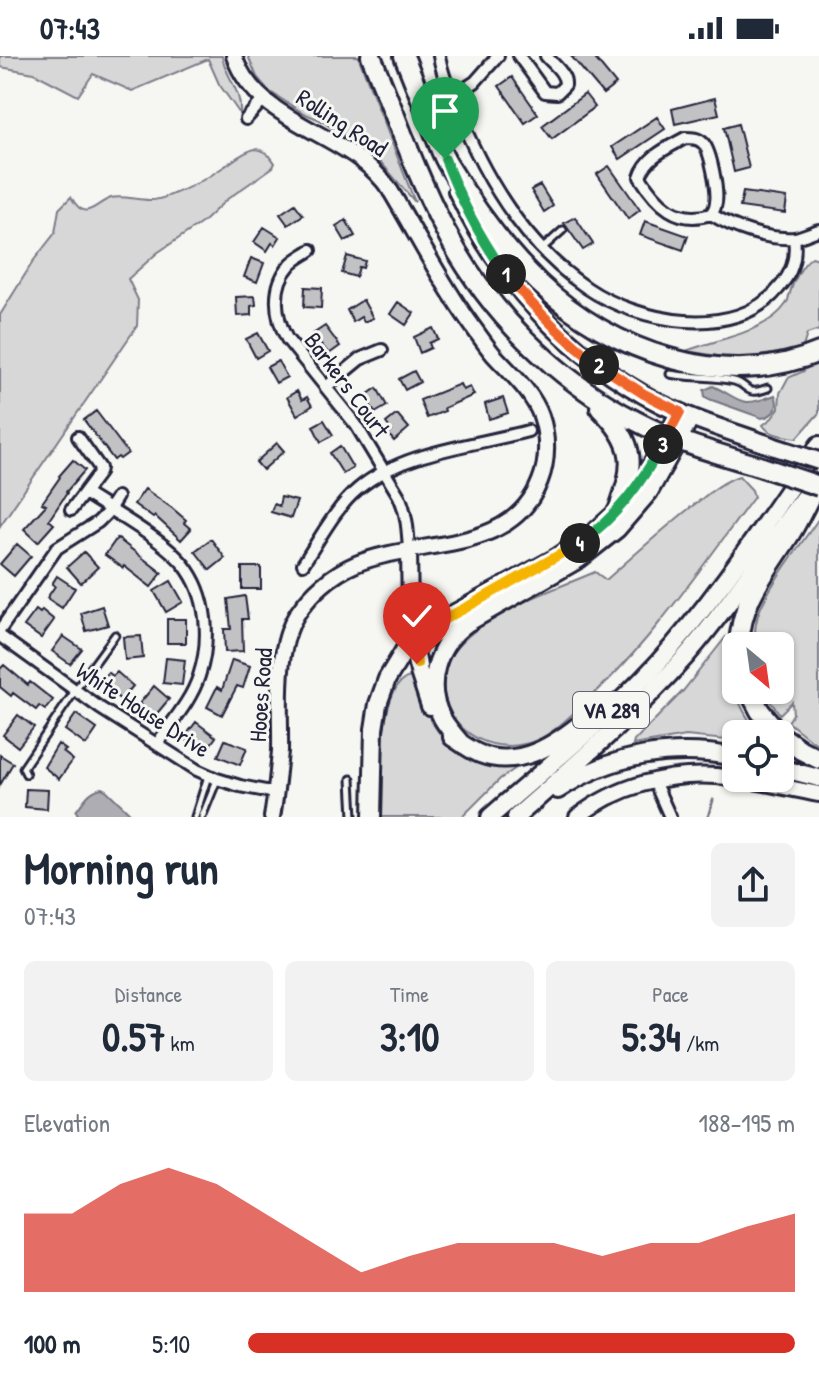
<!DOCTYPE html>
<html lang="en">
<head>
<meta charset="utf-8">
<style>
  body { margin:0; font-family:"Patrick Hand",sans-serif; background:#f2f2f3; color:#1f2937; height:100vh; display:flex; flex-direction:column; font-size:30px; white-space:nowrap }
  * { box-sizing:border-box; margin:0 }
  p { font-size:26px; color:#747a83 }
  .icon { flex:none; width:44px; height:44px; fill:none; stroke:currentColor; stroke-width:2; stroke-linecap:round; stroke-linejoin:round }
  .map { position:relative; height:761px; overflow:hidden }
  .details { display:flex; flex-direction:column; background:#fff; flex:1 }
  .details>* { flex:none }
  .needle { width:52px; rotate:151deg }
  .fabs { position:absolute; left:722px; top:576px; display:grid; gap:16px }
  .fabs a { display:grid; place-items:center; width:72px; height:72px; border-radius:12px; background:#fff; box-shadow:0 2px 6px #0004; font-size:40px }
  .pin { position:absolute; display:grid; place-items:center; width:68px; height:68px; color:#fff; margin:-82px -34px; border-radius:50% 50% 50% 0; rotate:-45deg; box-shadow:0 0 8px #0007 }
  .pin .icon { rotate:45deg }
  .km { position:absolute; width:40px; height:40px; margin:-20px; border-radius:50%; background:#222; color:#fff; font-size:22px; line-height:40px; text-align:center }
  .round { display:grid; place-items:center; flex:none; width:84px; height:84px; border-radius:12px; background:#f2f2f3 }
  .headline { display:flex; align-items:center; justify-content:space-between; height:136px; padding:0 24px }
  h1 { font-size:44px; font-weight:800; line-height:60px }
  .figures { display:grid; grid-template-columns:repeat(3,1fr); gap:12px; height:136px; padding:8px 24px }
  .figures div { display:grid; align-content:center; border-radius:12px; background:#f2f2f3; text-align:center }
  .figures b { font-size:40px; font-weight:800 }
  .figures small { font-size:22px; font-weight:400 }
  .figures p { font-size:22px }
  .chart { height:224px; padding:16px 24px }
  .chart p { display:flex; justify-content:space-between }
  .chart svg { width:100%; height:144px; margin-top:8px; fill:#d93025; opacity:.7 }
  ul { padding:0 24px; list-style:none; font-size:26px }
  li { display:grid; grid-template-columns:128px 96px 1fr; align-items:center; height:60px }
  li i { height:20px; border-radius:10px; background:#d93025 }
  .status { display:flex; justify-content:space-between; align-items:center; height:56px; padding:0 40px; background:#fff; direction:ltr }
  .status svg { height:22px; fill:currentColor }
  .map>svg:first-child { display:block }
  .green { fill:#d7d7d7; stroke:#7c7c89; stroke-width:2 }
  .water { fill:#adadb3; stroke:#757583; stroke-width:2 }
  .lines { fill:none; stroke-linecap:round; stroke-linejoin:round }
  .stream { stroke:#757583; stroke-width:3 }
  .building { fill:#c2c2c4; stroke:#22223b; stroke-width:2 }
  .lane-casing { stroke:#22223b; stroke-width:11 }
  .street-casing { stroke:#22223b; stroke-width:16 }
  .secondary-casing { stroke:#22223b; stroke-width:20 }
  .primary-casing { stroke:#22223b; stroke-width:22 }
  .highway-casing { stroke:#22223b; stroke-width:24 }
  .lane { stroke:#f6f6f2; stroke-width:5 }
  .street { stroke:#f6f6f2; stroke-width:10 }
  .secondary { stroke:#f6f6f2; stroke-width:14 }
  .primary { stroke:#f6f6f2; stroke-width:16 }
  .highway { stroke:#f6f6f2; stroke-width:18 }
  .primary-bridge-casing { stroke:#22223b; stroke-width:22; stroke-linecap:butt }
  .highway-bridge-casing { stroke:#22223b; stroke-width:24; stroke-linecap:butt }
  .primary-bridge { stroke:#f6f6f2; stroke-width:16 }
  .highway-bridge { stroke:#f6f6f2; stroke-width:18 }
  .split-1-casing { stroke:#fff; stroke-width:16 }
  .split-2-casing { stroke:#fff; stroke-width:16 }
  .split-3-casing { stroke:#fff; stroke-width:16 }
  .split-4-casing { stroke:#fff; stroke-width:16 }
  .split-5-casing { stroke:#fff; stroke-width:16 }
  .split-6-casing { stroke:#fff; stroke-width:16 }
  .split-1 { stroke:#22a559; stroke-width:10 }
  .split-2 { stroke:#f0652b; stroke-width:10 }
  .split-3 { stroke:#f0652b; stroke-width:10 }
  .split-4 { stroke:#22a559; stroke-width:10 }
  .split-5 { stroke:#f5b400; stroke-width:10 }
  .split-6 { stroke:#f5b400; stroke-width:10 }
  .labels { text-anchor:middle; stroke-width:6; stroke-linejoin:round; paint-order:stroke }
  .shield { fill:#f6f6f2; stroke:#626272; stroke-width:2 }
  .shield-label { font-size:22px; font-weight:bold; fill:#22223b }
  .street-label { font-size:24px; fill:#22223b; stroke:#f6f6f2 }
</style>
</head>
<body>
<div class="status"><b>07:43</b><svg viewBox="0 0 49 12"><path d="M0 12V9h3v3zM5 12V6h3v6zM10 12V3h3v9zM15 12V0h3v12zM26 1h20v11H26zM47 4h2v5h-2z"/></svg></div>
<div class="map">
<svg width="819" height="761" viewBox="0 0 819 761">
  <rect width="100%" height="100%" fill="#f6f6f2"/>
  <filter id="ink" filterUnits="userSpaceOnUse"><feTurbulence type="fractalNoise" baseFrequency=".0125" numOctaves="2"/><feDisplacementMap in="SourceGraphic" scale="16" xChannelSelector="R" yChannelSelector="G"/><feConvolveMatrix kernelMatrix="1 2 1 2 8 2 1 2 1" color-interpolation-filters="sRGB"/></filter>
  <g filter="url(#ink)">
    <path class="green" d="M0,0H222C226,22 242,34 240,58L219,28L208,3L132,35L93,18L78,40L34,17L0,11Z
      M248,0H358L415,146L378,103L320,64L303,57L269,35L257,21Z
      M255,93C263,93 271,100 275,107L273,111L226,144L203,166L157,197L128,223L138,244L137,270L0,470V259L34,204L55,177L59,153L71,141C86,167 92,149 111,142C122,139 137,144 149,144C157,145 165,141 173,138C189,132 208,122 222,112C233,105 242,96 255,93Z
      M812,201L819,203V274L807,278L803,291L778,297L737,303L686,295C716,283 767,277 786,248C790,242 787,244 790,237C793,225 802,208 812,201Z
      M819,304V357L797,382C784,380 770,380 763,369L772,362L779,352L780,337L788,322L804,315L809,309Z
      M739,420L752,434L754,441C700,513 648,591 580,651C567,663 553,677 537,684C498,701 450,680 444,636C443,621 444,609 453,596C485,555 549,536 595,516L606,524C634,499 662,474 691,451C706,440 721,426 739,420Z
      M819,462V689L808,682L788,666L793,658L792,646L780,658L770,645L766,634H780V590H755C754,579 755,569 758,559C768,529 801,489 819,462Z
      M725,582C725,619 737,648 758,678H736V685L686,680L633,689L634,685L683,635Z
      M410,621L414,625C416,636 421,645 426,655C445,694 472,712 516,712L500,723L462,761H381C381,733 377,627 410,621Z"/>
    <path class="water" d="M713,330C743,344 738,353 775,339C780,351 775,359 762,362L709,343L705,341L704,334Z
      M102,732L106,734L134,761H79L76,755C84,745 89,734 102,732Z"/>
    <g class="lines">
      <path class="stream" d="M708,761L713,744"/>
    </g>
    <path class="building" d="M571,0H593L616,28L603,38Z
      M512,21L538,58L525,67L499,30Z
      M585,38L595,51L552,83L542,70Z
      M715,42L719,58L675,68L672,53Z
      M657,61L665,73L620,103L612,91Z
      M738,68L749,112L734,116L724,72Z
      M609,110L640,154L628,163L597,118Z
      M540,129L553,150L544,156L531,134Z
      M743,136L787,142L785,157L740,151Z
      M295,148L303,159L288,169L280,158Z
      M575,161L593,188L583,194L564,167Z
      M346,164L355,180L345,185L336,170Z
      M645,165L688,180L683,194L640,179Z
      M264,171L280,181L275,189L272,187L267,195L254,186Z
      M347,200L365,205L363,212L359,211L356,221L342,217Z
      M251,202L264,207L257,226L244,221Z
      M305,231L322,232L321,252L304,251Z
      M255,240L256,249L251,250V259L237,260L236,241Z
      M363,244L373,262L364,266L361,261L353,266L347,254Z
      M398,246L414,257L406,269L390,258Z
      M325,270L340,290L329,298L313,278Z
      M433,272L438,283L429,287L431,292L420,297L414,281Z
      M258,277L268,295L256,302L246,283Z
      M278,305L287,321L276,327L267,311Z
      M414,315L420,326L405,334L399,323Z
      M460,328L463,334L470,331L474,339L444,352L445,355L427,362L420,344Z
      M377,332L387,350L375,357L365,340Z
      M297,335L302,344L307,341L312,350L297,359L287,341Z
      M503,342L508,357L489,363L485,348Z
      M96,355L128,397L120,403L118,401L114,404L84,364Z
      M396,359H398L409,372L394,385L388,378L392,375L386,367Z
      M324,364L333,379L321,386L313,370Z
      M277,387L284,395L263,414L256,406Z
      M340,390L353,412L343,418L330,397Z
      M73,404L85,414L66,436L67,437L49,464L54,468L38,486L24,473L46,449L42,447L60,421L59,420Z
      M145,433L172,452L186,464L184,467L191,473L181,484L155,460L153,462L134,448Z
      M281,441L297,445L291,462L271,456L274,448L279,450Z
      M117,482L162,517L151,531L124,510L123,512L105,499Z
      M211,483L225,502L210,514L195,495Z
      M17,488L31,500L14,520L0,508Z
      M84,496L98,511L81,527L67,511Z
      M242,511H261V533H242Z
      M57,520L75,532L62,552L47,542L55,530L52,528Z
      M171,525L183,546L166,556L154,535Z
      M245,540L248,563H242L243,595L225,596L224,573H231L228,543Z
      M102,550L108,569L86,575L81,557Z
      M36,554L40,557L42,554L54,564L41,582L24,570Z
      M167,563H186V587H167Z
      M63,580L82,593L70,608L52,595Z
      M141,580L143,602L125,604L123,581Z
      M166,602L185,604L182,629L163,627Z
      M232,604L250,610L243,632L237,630L222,659L207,651L217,631L222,634Z
      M4,609L28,629L30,626L53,644L45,654L39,650L36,654L13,637L11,640L0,631V613Z
      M108,616L113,620L117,616L133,630L121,644L99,626Z
      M154,630L169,643L154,661L139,648Z
      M76,658L97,673L86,689L65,674Z
      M18,659L34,671L18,691L3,679Z
      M196,666L216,681L204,697L184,682Z
      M225,684L247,692L240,709L218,700Z
      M58,688L66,694L63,696L73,704L59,723L44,711Z
      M0,699L13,707L0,729Z
      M26,733L48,734L47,753L25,751Z"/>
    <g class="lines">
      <g class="lane-casing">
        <path id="lane" d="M543,192L563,174
          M670,318C691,322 713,320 734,325C750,329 744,341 768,332
          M26,718L23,712L85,620L115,579
          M351,723L353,761
          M195,761L208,720
          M202,761L217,724"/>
      </g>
      <g class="street-casing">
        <path id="street" d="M439,0C443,22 452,43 461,63C488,128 528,192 587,232C637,266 735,286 779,232C792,217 797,202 794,182
          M519,0L545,36L557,37L565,29C566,17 553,8 546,0
          M452,41L475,26L498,0
          M246,63L263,44
          M685,82C692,82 698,82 703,87C711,95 718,135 716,146C715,152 715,152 711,158C677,169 657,148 640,121C646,101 667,92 685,82Z
          M711,158C733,172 767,184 794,182C802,181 811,176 819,174
          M311,194C304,199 295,203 290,209C271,230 275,261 287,283L356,369L399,440C407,457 408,476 409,495
          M326,331L360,303L382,294
          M78,381L100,412L99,417L84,437
          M71,454L84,437C112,455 164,484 184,509C208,539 211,584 199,620C191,645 171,667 157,688
          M303,508C319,484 336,451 358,433C403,395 473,390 528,375
          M0,574L57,492L98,466L106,458L117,441
          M0,580L100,652L197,714L217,723L240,730L276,737
          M654,725L670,761"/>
      </g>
      <g class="secondary-casing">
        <path id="secondary" d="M234,0C258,71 351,75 390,134C416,177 439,223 468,264C476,275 484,287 493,298C510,317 532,335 541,360C548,380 548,405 540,425C511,500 418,482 356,508C332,518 311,537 297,558C274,595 281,653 280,695C278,717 276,739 272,761
          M409,495L410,555L414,590L467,562
          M577,761C617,730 666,717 716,720C750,722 785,732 819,738"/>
      </g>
      <g class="primary-casing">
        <path id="primary" d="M457,135C499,226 571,302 661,348C697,366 737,377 775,391
          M414,590L419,616L430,650
          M452,681C461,687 470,694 480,698C520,713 556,688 585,664
          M461,687C454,679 447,671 442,662C424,628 437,589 467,567L579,503L617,473L649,436L691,361
          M780,712L819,722
          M558,734C611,698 674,689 736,701
          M372,761L374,673L378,648L387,623L413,580L556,502L596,475L618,455L637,432L652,408L680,356
          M490,761C546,712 605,664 656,609C717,542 767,464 819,389
          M516,761C575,709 634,659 686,600C729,551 764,495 803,442"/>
      </g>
      <g class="highway-casing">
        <path id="highway" d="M371,0C395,58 416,118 445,174C487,255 555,323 636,365C675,386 719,398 762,411
          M404,0C413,23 422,45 431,68C436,81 440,95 447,107C473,150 503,192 539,227C611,296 724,336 819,296
          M600,352C637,389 635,408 618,455
          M739,590C741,542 766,517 790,478C801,460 810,440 819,422
          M749,634L760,655L779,678
          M780,679L801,694L819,703"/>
      </g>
      <use href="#lane" class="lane"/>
      <use href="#street" class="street"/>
      <use href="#secondary" class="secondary"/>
      <use href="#primary" class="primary"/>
      <use href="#highway" class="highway"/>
      <g class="primary-bridge-casing">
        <path id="primary-bridge" d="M775,391L819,405"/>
      </g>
      <g class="highway-bridge-casing">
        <path id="highway-bridge" d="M762,411L819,430"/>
      </g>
      <use href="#primary-bridge" class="primary-bridge"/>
      <use href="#highway-bridge" class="highway-bridge"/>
    </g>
  </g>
  <g class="lines" filter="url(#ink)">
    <g class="split-1-casing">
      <path id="split-1" d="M445,103C461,145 480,182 506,218"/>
    </g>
    <g class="split-2-casing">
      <path id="split-2" d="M506,218C534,252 563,282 599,309"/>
    </g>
    <g class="split-3-casing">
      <path id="split-3" d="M599,309L644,338L680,356L663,388"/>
    </g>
    <g class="split-4-casing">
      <path id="split-4" d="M580,487C617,461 641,427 663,388"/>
    </g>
    <g class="split-5-casing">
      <path id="split-5" d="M467,551L580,487"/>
    </g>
    <g class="split-6-casing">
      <path id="split-6" d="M417,608L413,580L467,551"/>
    </g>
    <use href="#split-1" class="split-1"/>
    <use href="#split-2" class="split-2"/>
    <use href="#split-3" class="split-3"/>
    <use href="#split-4" class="split-4"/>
    <use href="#split-5" class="split-5"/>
    <use href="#split-6" class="split-6"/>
  </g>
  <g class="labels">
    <rect class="shield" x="573" y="636" width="76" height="36" rx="6"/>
    <g class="shield-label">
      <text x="611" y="662">VA 289</text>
    </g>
    <g class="street-label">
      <text transform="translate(342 67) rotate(33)" y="8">Rolling Road</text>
      <text transform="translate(347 329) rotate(53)" y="8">Barkers Court</text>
      <text transform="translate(261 639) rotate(-86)" y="8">Hooes Road</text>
      <text transform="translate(143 654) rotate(33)" y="8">White House Drive</text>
    </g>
  </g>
</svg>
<div class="fabs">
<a><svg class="needle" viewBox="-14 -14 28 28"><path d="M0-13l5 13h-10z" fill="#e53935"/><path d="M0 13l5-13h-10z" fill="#747a83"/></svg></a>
<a><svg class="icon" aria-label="locate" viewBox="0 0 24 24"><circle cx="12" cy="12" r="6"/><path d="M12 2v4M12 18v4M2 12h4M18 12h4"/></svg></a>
</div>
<div class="pin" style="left:445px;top:103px;background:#1e9e55"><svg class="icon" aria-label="arrive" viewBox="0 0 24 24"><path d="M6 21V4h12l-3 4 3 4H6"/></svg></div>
<div class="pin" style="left:417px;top:608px;background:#d93025"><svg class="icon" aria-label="check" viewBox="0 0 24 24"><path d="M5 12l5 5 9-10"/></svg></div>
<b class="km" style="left:506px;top:218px">1</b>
<b class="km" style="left:599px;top:309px">2</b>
<b class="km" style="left:663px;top:388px">3</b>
<b class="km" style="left:580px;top:487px">4</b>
</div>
<section class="details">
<div class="headline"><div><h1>Morning run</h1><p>07:43</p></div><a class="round"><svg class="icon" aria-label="share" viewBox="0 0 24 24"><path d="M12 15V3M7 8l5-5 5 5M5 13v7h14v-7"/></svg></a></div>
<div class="figures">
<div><p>Distance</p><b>0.57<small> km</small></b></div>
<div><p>Time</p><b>3:10</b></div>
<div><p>Pace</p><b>5:34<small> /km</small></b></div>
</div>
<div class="chart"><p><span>Elevation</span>188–195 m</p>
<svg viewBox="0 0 160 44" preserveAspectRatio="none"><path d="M0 44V20L10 20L20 11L30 6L40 11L50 20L60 29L70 38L80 33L90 29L100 29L110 29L120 33L130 29L140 29L150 24L160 20V44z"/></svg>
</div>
<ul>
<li><b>100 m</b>5:10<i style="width:100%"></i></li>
</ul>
</section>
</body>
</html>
